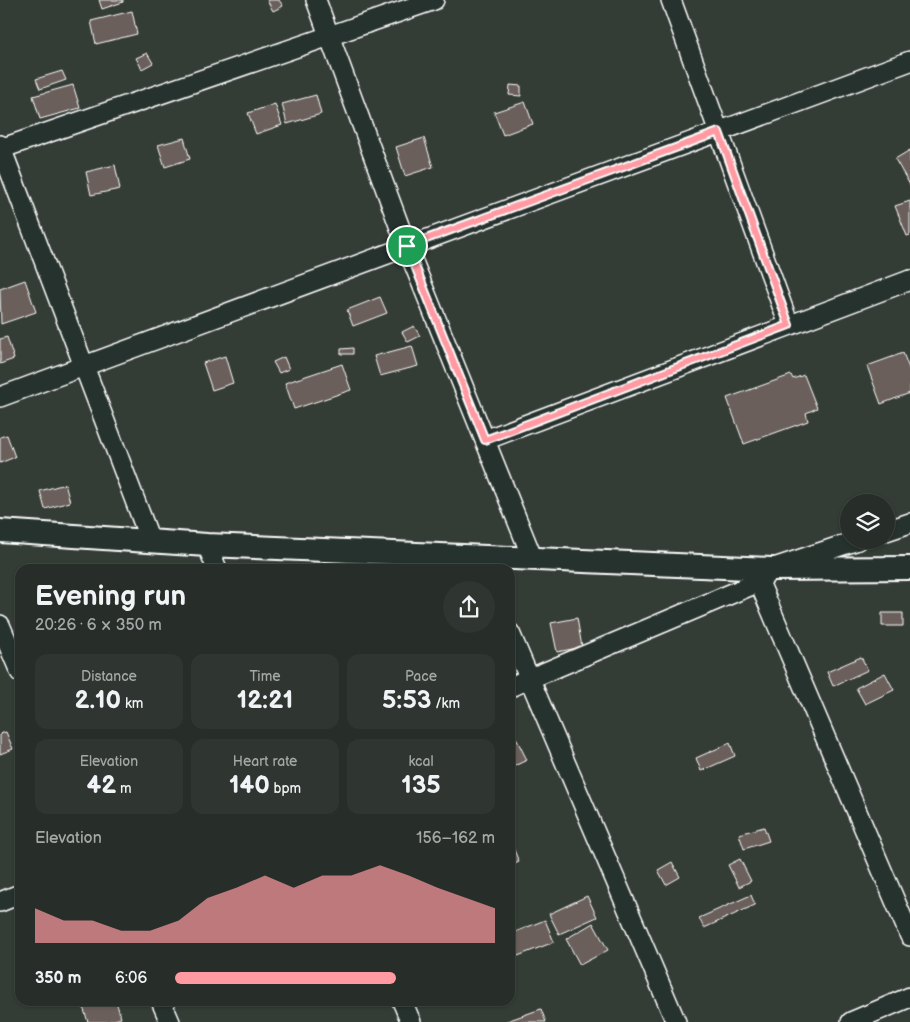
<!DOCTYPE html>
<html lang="en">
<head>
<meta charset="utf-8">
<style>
  body { margin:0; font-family:"Balsamiq Sans",sans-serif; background:#2f3530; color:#f1f3f6; height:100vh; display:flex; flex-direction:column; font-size:19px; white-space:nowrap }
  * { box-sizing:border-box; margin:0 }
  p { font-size:16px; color:#a4a8a8 }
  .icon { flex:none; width:28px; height:28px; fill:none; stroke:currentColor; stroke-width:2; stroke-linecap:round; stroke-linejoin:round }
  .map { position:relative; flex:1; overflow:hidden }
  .panel { position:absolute; left:15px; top:564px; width:500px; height:442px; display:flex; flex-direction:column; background:#272d28; border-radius:15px; box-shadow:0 1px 4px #0004,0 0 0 1px #434945 }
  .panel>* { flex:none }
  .tools { position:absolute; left:840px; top:494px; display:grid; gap:10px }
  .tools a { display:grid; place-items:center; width:55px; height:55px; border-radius:50%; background:#272d28; box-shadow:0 1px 4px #0004,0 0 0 1px #434945; font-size:25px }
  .pin { position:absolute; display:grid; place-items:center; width:42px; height:42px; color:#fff; margin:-21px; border:2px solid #fff; border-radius:50%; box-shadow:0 1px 5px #0007 }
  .round { display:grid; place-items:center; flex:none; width:52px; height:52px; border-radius:26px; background:#2f3530 }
  .summary { display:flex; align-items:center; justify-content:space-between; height:85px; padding:0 20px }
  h1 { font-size:28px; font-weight:700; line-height:38px }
  .figures { display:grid; grid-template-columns:repeat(3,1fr); gap:8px; height:85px; padding:5px 20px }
  .figures div { display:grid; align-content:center; border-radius:12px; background:#2f3530; text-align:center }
  .figures b { font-size:25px; font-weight:700 }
  .figures small { font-size:14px; font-weight:400 }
  .figures p { font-size:14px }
  .chart { height:140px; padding:10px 20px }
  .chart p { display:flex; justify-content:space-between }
  .chart svg { width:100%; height:90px; margin-top:5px; fill:#ff9aa2; opacity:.7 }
  ul { padding:0 20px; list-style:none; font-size:16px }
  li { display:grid; grid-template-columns:80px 60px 1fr; align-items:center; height:38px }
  li i { height:12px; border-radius:6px; background:#ff9aa2 }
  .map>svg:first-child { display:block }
  .building { fill:#6b5f5a; stroke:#fff }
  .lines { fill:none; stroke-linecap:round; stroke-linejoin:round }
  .minor-casing { stroke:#fff; stroke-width:22 }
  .tertiary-casing { stroke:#fff; stroke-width:26 }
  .minor { stroke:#26332d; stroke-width:19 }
  .tertiary { stroke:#26332d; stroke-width:22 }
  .route-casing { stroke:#fff; stroke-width:10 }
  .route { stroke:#ff9aa2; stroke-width:6 }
</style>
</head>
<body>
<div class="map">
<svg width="910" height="1022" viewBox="0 0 910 1022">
  <rect width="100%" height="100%" fill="#343c36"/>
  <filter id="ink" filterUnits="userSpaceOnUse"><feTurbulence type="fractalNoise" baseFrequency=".02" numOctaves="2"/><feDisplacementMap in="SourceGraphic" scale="10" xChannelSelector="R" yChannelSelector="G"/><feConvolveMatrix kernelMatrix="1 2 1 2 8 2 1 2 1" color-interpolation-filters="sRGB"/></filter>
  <g filter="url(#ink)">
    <path class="building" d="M99,0H123V2L102,9Z
      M267,0H279L283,6L273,11Z
      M132,11L137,34L96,44L91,21Z
      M147,53L153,63L142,69L136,58Z
      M62,71L66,80L40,89L36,79Z
      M73,85L80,108L40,119L33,96Z
      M510,85L521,86V96L509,95Z
      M316,95L321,114L287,124L282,104Z
      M525,102L533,124L503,135L494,112Z
      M275,104L282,125L256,134L248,113Z
      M184,138L190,159L165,167L158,145Z
      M424,138L433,167L405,176L396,147Z
      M910,150V185L895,159Z
      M115,165L120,189L91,195L86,172Z
      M910,201V235L907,236L895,206Z
      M25,280L36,312L1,324L0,289Z
      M380,297L387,313L353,326L347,310Z
      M414,326L420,336L408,342L402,332Z
      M7,337L14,359L0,364V339Z
      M412,346L418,366L380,376L374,356Z
      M353,348V354H341V349Z
      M903,353L910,371V393L881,404L867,366Z
      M225,356L233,383L212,390L203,363Z
      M284,357L289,369L279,373L273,362Z
      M342,364L351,390L294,409L285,383Z
      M791,375L793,379L804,375L817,408L806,413L808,421L744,444L727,398Z
      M7,435L15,457L0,463V437Z
      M65,484L70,502L45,509L40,491Z
      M882,613H903V626H882Z
      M577,618L582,647L557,652L551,623Z
      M861,657L868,670L833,686L827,672Z
      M885,673L894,690L865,704L856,688Z
      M6,732L13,749L0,754V734Z
      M515,736L527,760L510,768V738Z
      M730,743L735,756L701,771L696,758Z
      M764,827L769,841L744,849L739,834Z
      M510,840L519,862L510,866Z
      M740,859L751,881L739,887L728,865Z
      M672,862L680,877L666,885L658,870Z
      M751,895L755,905L704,928L699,918Z
      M587,896L597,917L559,934L549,914Z
      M545,920L554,942L510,959V934Z
      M593,923L608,950L580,965L566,939Z
      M90,1001H116L121,1018L107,1022H88L82,1004Z
      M541,1009L546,1022H504Z"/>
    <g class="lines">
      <g class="minor-casing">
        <path id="minor" d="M316,0L407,247L532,557
          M671,0L789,325
          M0,145L150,540
          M0,149L434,0
          M0,397L910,61
          M485,440L910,280
          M886,531L910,523
          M207,545L217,569
          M759,582L910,936
          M0,625L20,672
          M510,633L676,1022
          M510,687L759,582L771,569L858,540
          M0,902L20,894
          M161,1001L170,1022
          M402,1001L411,1022
          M851,1022L910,997"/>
      </g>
      <g class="tertiary-casing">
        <path id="tertiary" d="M0,531L207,545L771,569L910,568"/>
      </g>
      <use href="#minor" class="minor"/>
      <use href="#tertiary" class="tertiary"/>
    </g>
  </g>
  <g class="lines" filter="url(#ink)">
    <g class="route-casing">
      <path id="route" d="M719,132L789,325L485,440L407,246Z"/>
    </g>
    <use href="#route" class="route"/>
  </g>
</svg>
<div class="tools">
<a><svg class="icon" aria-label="layers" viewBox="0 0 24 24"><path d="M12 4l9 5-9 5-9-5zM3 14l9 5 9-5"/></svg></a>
</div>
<div class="pin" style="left:407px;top:246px;background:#1e9e55"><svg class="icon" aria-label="arrive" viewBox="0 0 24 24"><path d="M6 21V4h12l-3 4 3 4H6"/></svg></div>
<section class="panel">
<div class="summary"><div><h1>Evening run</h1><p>20:26 · 6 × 350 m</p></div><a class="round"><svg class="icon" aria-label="share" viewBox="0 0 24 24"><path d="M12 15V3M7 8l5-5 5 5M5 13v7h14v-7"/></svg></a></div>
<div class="figures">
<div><p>Distance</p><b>2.10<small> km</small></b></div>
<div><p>Time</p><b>12:21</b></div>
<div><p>Pace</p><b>5:53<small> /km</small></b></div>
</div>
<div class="figures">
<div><p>Elevation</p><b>42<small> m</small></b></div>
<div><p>Heart rate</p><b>140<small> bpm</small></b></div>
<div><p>kcal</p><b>135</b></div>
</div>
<div class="chart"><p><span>Elevation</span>156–162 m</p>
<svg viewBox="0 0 160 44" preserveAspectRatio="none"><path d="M0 44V27L10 33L20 33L30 38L40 38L50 33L60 22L70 17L80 11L90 17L100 11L110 11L120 6L130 11L140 17L150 22L160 27V44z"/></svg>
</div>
<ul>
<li><b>350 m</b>6:06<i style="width:69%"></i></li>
</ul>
</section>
</div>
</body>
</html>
